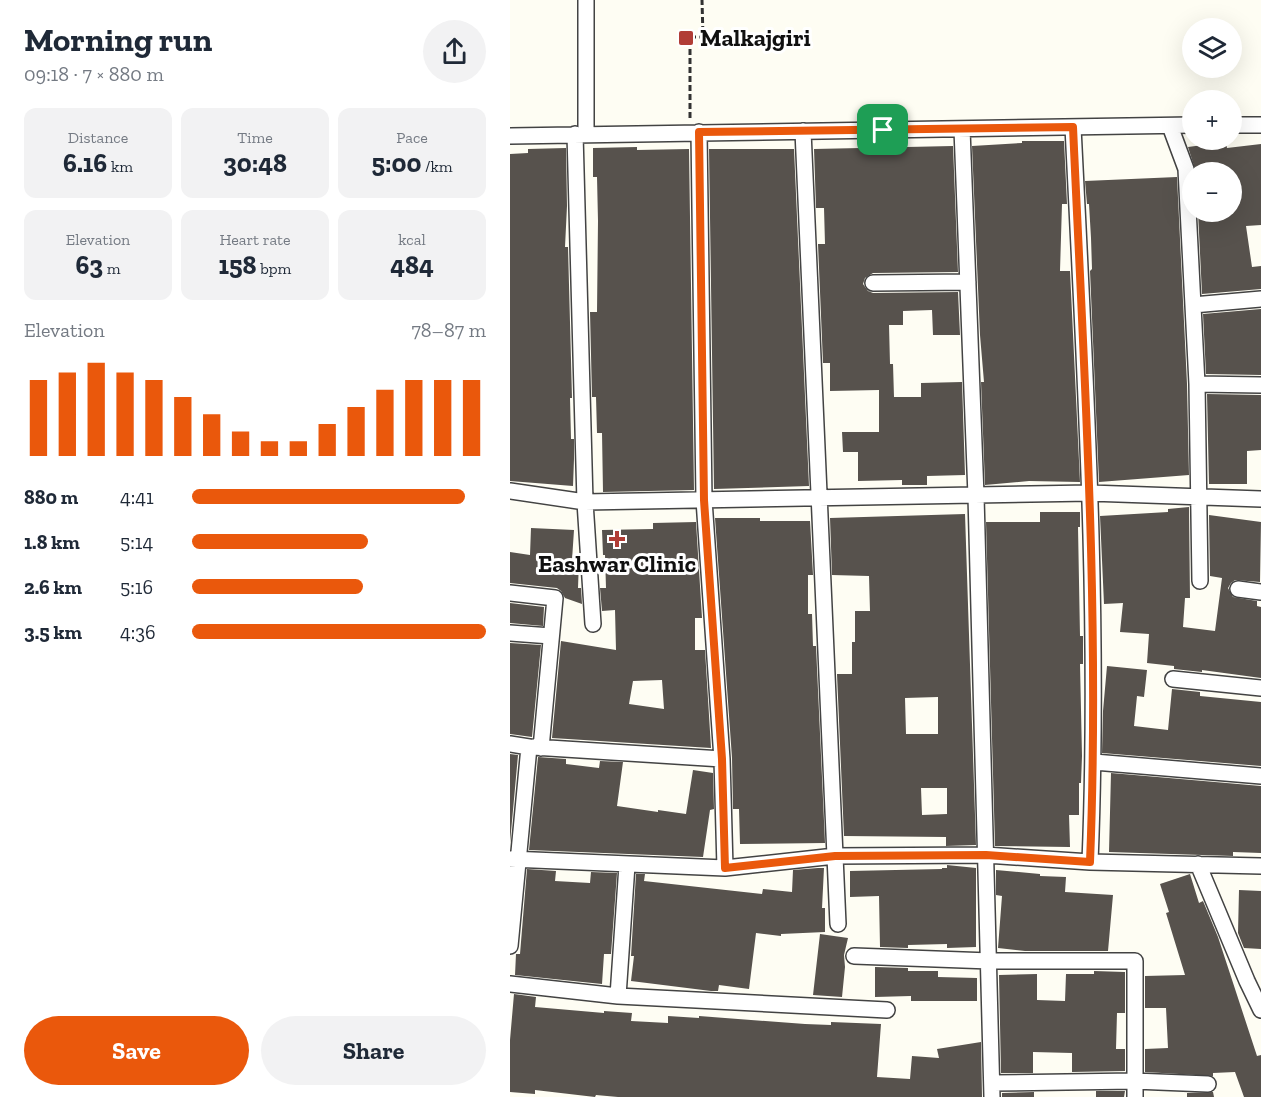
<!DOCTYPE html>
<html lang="en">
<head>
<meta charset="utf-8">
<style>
  body { margin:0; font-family:"Zilla Slab",serif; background:#f2f2f3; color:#1f2937; height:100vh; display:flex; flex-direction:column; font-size:22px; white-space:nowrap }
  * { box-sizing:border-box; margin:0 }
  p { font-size:20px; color:#747a83 }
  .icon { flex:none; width:33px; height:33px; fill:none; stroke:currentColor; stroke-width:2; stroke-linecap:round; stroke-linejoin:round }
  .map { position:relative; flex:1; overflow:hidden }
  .drawer { display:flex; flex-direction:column; background:#fff; width:510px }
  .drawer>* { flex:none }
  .controls { position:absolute; left:672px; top:18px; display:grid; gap:12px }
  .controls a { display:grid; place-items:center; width:60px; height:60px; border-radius:50%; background:#fff; box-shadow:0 6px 24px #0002; font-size:30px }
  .pin { position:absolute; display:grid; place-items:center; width:51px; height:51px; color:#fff; margin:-26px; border-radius:12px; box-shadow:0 3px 9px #0006 }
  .round { display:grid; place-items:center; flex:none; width:63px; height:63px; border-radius:32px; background:#f2f2f3 }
  .overview { display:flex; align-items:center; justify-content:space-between; height:102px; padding:0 24px }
  h1 { font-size:33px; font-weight:800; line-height:45px }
  .stats { display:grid; grid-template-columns:repeat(3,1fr); gap:9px; height:102px; padding:6px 24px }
  .stats div { display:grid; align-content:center; border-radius:12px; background:#f2f2f3; text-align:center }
  .stats b { font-size:26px; font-weight:800 }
  .stats small { font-size:16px; font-weight:400 }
  .stats p { font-size:16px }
  .chart { height:168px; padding:12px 24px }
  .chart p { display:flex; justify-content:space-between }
  .chart svg { width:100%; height:108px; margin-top:6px; stroke:#ea580c; stroke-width:6 }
  .action { display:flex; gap:12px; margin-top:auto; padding:12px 24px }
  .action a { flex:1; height:69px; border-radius:36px; background:#ea580c; color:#fff; font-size:24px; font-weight:800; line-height:69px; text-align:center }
  .action a+a { background:#f2f2f3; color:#1f2937 }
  ul { padding:0 24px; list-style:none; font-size:20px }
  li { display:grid; grid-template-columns:96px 72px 1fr; align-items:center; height:45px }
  li i { height:15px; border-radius:8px; background:#ea580c }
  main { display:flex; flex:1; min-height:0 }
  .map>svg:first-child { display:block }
  .building { fill:#57524d; fill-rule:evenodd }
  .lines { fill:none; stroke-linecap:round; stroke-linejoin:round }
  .minor-casing { stroke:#434343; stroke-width:18 }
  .path { stroke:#323232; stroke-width:3; stroke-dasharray:6 3; stroke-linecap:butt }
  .minor { stroke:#fff; stroke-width:15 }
  .route-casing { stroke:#fff; stroke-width:12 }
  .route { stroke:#ea580c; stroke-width:8 }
  .poi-dot { fill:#b13d36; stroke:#fff; stroke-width:2 }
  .labels { text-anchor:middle; stroke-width:6; stroke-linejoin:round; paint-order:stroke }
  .poi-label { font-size:24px; font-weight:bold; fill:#101010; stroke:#fff; text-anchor:start }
</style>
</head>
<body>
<main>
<section class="drawer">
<div class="overview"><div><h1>Morning run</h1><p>09:18 · 7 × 880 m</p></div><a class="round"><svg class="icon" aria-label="share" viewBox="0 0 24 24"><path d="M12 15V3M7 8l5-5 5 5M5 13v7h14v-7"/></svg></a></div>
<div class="stats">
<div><p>Distance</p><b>6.16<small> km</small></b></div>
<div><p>Time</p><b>30:48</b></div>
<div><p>Pace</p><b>5:00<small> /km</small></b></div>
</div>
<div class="stats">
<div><p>Elevation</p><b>63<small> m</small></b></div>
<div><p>Heart rate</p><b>158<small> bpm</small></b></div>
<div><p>kcal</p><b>484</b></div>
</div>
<div class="chart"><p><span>Elevation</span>78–87 m</p>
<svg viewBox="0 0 160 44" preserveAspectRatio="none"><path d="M5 44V13M15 44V10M25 44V6M35 44V10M45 44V13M55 44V20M65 44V27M75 44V34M85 44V38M95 44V38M105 44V31M115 44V24M125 44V17M135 44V13M145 44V13M155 44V13"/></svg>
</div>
<ul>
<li><b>880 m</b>4:41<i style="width:93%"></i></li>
<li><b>1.8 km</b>5:14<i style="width:60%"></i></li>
<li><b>2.6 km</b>5:16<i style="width:58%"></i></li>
<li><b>3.5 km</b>4:36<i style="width:100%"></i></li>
</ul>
<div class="action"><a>Save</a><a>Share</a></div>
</section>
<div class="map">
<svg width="751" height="1097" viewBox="0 0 751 1097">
  <rect width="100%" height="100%" fill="#fefdf3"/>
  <path class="building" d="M512,141H554L557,204H552L550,271H560L570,482L519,481L475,485L471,382H474L470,335L462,146L512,143Z
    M716,142L717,148L751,144V225L736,226L742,267L751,266V289L692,294L688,212H722V172H686L678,147Z
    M443,146L448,272L363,273L355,278L353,284L358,291L363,293L448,292L450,335H423L422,310L393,311V325H379L380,364H383L384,397H411V383L452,382L455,475L417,476V485H392V480L348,481V452H333L332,432H369V390L320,391V363H313L308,244H315L314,208H306L304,149Z
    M127,147V150L179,149L184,490L93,492L92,433H87L86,397H82L80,312H87L88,221L87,177H83V148Z
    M56,148L57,206L55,247H58L62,398H60L61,439H64V459L63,486L0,481V154L18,153V149Z
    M199,149H284L299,486L204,489Z
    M667,177L677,384L679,475L589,482L580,271L582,269L581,238L579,204H577L575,181Z
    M751,309V375L696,374L693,314Z
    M697,394L751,395V450L737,451V484H699Z
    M679,507L680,598H675L673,627L705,631L712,578L700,576L699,515L751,522L750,582L725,580L721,583L718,588L723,597L747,601V606L751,607V678L692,670V672L664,669V666L637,663L639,634L610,632L613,603L594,604L590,516L658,512V509Z
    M530,512H570V527H568L570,636H573V664H570L572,756L571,783H569V815H559L560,847L485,846L476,522H530Z
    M455,514L466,845L436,846V837L334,836L327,674H342V642H345V611H360L359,576L322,575L320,518ZM428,697V734H396L395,698ZM411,788H437V814L412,815Z
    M205,518H250V521H300L303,575H298V614H302L303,646H306L315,843L230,844L229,809H223L222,758Z
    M186,522L192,618H185V650H195L201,748L42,738L51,641L106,650L105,610L92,611L90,588H96L95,555H93L92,530L143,529V523ZM152,680L154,709L119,704L123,681Z
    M21,528L64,530L62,560H69L68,588H71L72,604L55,598L51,591L47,588L0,583V552L20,555Z
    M0,603L34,607L33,626L0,623Z
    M0,643L31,645L22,737L0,734Z
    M597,666L637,670L634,697L627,696L624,726L658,730L662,689L690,692V696L751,702V766L592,753L593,711Z
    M0,754L8,755L0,843Z
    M28,757L56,759V764L89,768L90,761L113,762L107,806L148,812V810L176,814L183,770L203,773L204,809L200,810L193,857L19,850Z
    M601,773L751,786V853L723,852V856L599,852Z
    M437,865L466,868V947L437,948V944L398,945V948L370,947L369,896L340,897V871L432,869V868H437Z
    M308,868H314L312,908H315V932L271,934V936L246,933L239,989L209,985L208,991H201L121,981L124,956H121L126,874H135L134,881L252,894L253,889L282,892L283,870Z
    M17,869L46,871L45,881L80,883L81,872L107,873L101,954H94L92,984L5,975L6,954H10Z
    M486,870L530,874V876L556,877L555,892L603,895L598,951H515L488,948L492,896L486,895Z
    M680,874L689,903L693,901L708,937L747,1056L751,1055V1097H734L725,1072L703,1073V1076L635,1072V1049L658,1048L656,1008H635V976L675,975L656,913L659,912L650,884Z
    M729,890L751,891V949L734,948L728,933Z
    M310,934L338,938L334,955L335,967L332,997L303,995Z
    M365,967L398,968V971H428V977L467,978V1001H401V996L365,997Z
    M584,971L615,972V1013H607L606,1049H615V1071L562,1072V1053L523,1052V1073H491L489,975L527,974V1000L555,1001L556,974H584Z
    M4,994L26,997L25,1007L94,1013V1011L122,1013L121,1021L158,1023V1016L189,1018V1016L295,1024L321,1025V1022L371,1024L367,1077L400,1079L402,1056L429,1058L427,1049L471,1042L472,1097H108L86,1095L85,1097L25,1090V1094L0,1092V1040Z
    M586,1091H615L614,1097H586Z
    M524,1092V1097H492V1093Z
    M703,1092L704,1097H677V1093Z"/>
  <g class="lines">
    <g class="minor-casing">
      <path id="minor" d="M722,125H751
        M660,126L676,169L687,384L690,581
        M563,127C575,372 590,617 580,862
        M452,129L466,496L482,1097
        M293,131L328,924
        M189,132L194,500L212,759L215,868
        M65,134L75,502L83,624
        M76,134V0
        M0,136L682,125
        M363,283L458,282
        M683,305L751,299
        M687,384L751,385
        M0,491L75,502L580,493L751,499
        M728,589L751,592
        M0,593L45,598L31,748
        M0,633L41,636
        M663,679L751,688
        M0,744L19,747L0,946
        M23,747L212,759
        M584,762L751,776
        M0,859L215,868L325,856L476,855L580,862L751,866
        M688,864L737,981L751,1010
        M344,956L480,961H625V1097
        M0,984L108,996L377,1010
        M108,996L117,865
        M482,1083L624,1081L698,1084"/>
    </g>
    <path class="path" d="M180,118V37H193L192,0"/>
    <use href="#minor" class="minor"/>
  </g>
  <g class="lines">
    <g class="route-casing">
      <path id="route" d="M563,127C574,372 590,617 580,862L476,855L325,856L215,868L212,759L194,500L189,132Z"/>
    </g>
    <use href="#route" class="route"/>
  </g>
  <g class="poi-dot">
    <rect x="168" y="30" width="16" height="16" rx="3"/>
    <path d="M104 530h6v6h6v6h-6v6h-6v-6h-6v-6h6z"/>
  </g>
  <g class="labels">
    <g class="poi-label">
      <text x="190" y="46">Malkajgiri</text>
      <text x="107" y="572" text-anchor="middle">Eashwar Clinic</text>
    </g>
  </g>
</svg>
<div class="controls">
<a><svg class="icon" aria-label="layers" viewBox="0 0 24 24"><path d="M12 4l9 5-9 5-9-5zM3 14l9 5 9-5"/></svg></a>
<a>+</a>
<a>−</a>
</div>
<div class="pin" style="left:373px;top:130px;background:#1e9e55"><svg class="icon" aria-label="arrive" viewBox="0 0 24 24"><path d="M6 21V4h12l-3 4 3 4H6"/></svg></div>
</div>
</main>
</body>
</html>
